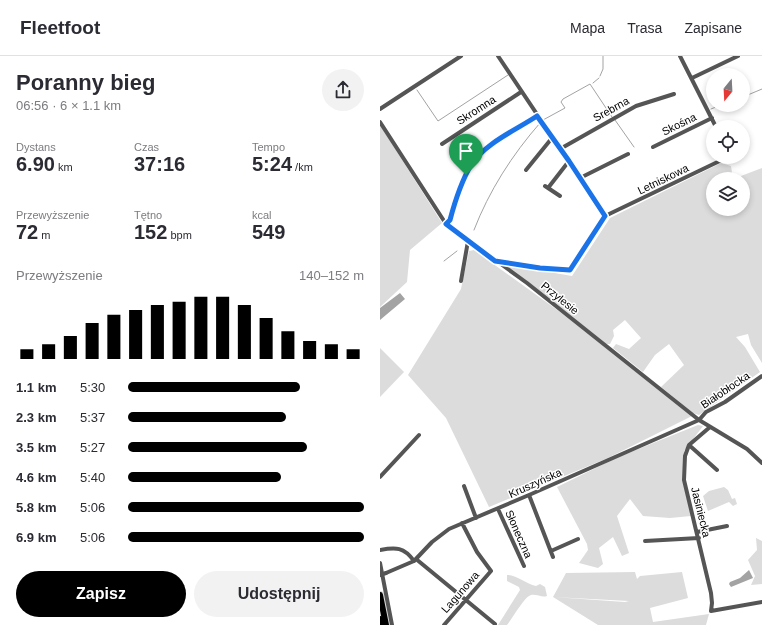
<!DOCTYPE html>
<html lang="pl">
<head>
<meta charset="utf-8">
<style>
  body { margin:0; font-family:Helvetica,sans-serif; background:#f2f2f3; color:#2b2b33; height:100vh; display:flex; flex-direction:column; font-size:15px; white-space:nowrap }
  * { box-sizing:border-box; margin:0 }
  p { font-size:13px; color:#7c7c81 }
  .icon { flex:none; width:22px; height:22px; fill:none; stroke:currentColor; stroke-width:2; stroke-linecap:round; stroke-linejoin:round }
  .map { position:relative; flex:1; overflow:hidden }
  .drawer { display:flex; flex-direction:column; background:#fff; width:380px }
  .drawer>* { flex:none }
  .needle { width:26px; rotate:198deg }
  .tools { position:absolute; left:326px; top:12px; display:grid; gap:8px }
  .tools a { display:grid; place-items:center; width:44px; height:44px; border-radius:50%; background:#fff; box-shadow:0 2px 6px #0003; font-size:20px }
  .pin { position:absolute; display:grid; place-items:center; width:34px; height:34px; color:#fff; margin:-41px -17px; border-radius:50% 50% 50% 0; rotate:-45deg; box-shadow:0 0 4px #0007 }
  .pin .icon { rotate:45deg }
  .round { display:grid; place-items:center; flex:none; width:42px; height:42px; border-radius:21px; background:#f2f2f3 }
  .head { display:flex; align-items:center; justify-content:space-between; height:68px; padding:0 16px }
  h1 { font-size:22px; font-weight:600; line-height:30px }
  .figures { display:grid; grid-template-columns:repeat(3,1fr); gap:6px; height:68px; padding:4px 16px }
  .figures div { display:grid; align-content:center }
  .figures b { font-size:20px; font-weight:600 }
  .figures small { font-size:11px; font-weight:400 }
  .figures p { font-size:11px }
  .chart { height:112px; padding:8px 16px }
  .chart p { display:flex; justify-content:space-between }
  .chart svg { width:100%; height:72px; margin-top:4px; stroke:#000; stroke-width:6 }
  .primary-button { display:flex; gap:8px; margin-top:auto; padding:8px 16px }
  .primary-button a { flex:1; height:46px; border-radius:24px; background:#000; color:#fff; font-size:16px; font-weight:600; line-height:46px; text-align:center }
  .primary-button a+a { background:#f2f2f3; color:#2b2b33 }
  ul { padding:0 16px; list-style:none; font-size:13px }
  li { display:grid; grid-template-columns:64px 48px 1fr; align-items:center; height:30px }
  li i { height:10px; border-radius:5px; background:#000 }
  header { display:flex; align-items:center; gap:24px; box-sizing:border-box; height:56px; padding:0 20px; background:#fff; border-bottom:1px solid #e1e1e2 }
  header strong { font-size:19px }
  nav { display:flex; gap:22px; margin-inline-start:auto; font-size:14px }
  main { display:flex; flex:1; min-height:0 }
  .map>svg:first-child { display:block }
  .green { fill:#dcdcdc; fill-rule:evenodd }
  .water { fill:#a3a3a3 }
  .lines { fill:none; stroke-linecap:round; stroke-linejoin:round }
  .stream { stroke:#a3a3a3; stroke-width:1 }
  .highway-casing { stroke:#dbdbdb; stroke-width:8 }
  .minor { stroke:#555; stroke-width:4 }
  .highway { stroke:#000; stroke-width:6 }
  .minor-bridge { stroke:#555; stroke-width:4 }
  .route-casing { stroke:#fff; stroke-width:8 }
  .route { stroke:#1a73e8; stroke-width:5 }
  .labels { text-anchor:middle; stroke-width:3; stroke-linejoin:round; paint-order:stroke }
  .street-label { font-size:11px; fill:#000; stroke:#fff }
</style>
</head>
<body>
<header>
<strong>Fleetfoot</strong>
<nav><a>Mapa</a><a>Trasa</a><a>Zapisane</a></nav>
</header>
<main>
<section class="drawer">
<div class="head"><div><h1>Poranny bieg</h1><p>06:56 · 6 × 1.1 km</p></div><a class="round"><svg class="icon" aria-label="share" viewBox="0 0 24 24"><path d="M12 15V3M7 8l5-5 5 5M5 13v7h14v-7"/></svg></a></div>
<div class="figures">
<div><p>Dystans</p><b>6.90<small> km</small></b></div>
<div><p>Czas</p><b>37:16</b></div>
<div><p>Tempo</p><b>5:24<small> /km</small></b></div>
</div>
<div class="figures">
<div><p>Przewyższenie</p><b>72<small> m</small></b></div>
<div><p>Tętno</p><b>152<small> bpm</small></b></div>
<div><p>kcal</p><b>549</b></div>
</div>
<div class="chart"><p><span>Przewyższenie</span>140–152 m</p>
<svg viewBox="0 0 160 44" preserveAspectRatio="none"><path d="M5 44V38M15 44V35M25 44V30M35 44V22M45 44V17M55 44V14M65 44V11M75 44V9M85 44V6M95 44V6M105 44V11M115 44V19M125 44V27M135 44V33M145 44V35M155 44V38"/></svg>
</div>
<ul>
<li><b>1.1 km</b>5:30<i style="width:73%"></i></li>
<li><b>2.3 km</b>5:37<i style="width:67%"></i></li>
<li><b>3.5 km</b>5:27<i style="width:76%"></i></li>
<li><b>4.6 km</b>5:40<i style="width:65%"></i></li>
<li><b>5.8 km</b>5:06<i style="width:100%"></i></li>
<li><b>6.9 km</b>5:06<i style="width:100%"></i></li>
</ul>
<div class="primary-button"><a>Zapisz</a><a>Udostępnij</a></div>
</section>
<div class="map">
<svg width="382" height="569" viewBox="0 0 382 569">
  <rect width="100%" height="100%" fill="#fff"/>
  <path class="green" d="M0,69L62,167L30,194L27,226L0,251Z
    M341,107L351,110L353,123L382,112V307L371,289L368,278L356,281L365,291L380,316L319,359L313,357L281,331L304,309L289,288L275,299L263,316L233,292L236,288L249,293L261,282L245,264L233,274L234,280L230,288H227L312,360L228,402L231,404L318,369L323,370L304,395L303,424L311,460L290,462L263,460L250,443L237,460L249,497L242,500L233,481L219,492L223,508L218,512L199,507L208,494L207,488L177,431L230,405L228,402L109,451L66,362L28,319L81,233L89,195L94,194L187,261L129,212V209L192,220L230,162ZM333,123H363V153H333Z
    M0,292L24,316L0,341Z
    M344,431L348,434L352,443L355,442L357,448L353,450L349,446L328,455L323,440L329,435Z
    M376,482L382,485V528L371,529L375,520L368,504L377,494Z
    M255,516L257,523L260,520L302,516L308,542L270,552L273,566L329,558L326,569H218L173,541L245,546L249,545L173,541L186,517Z
    M127,519C137,519 146,528 156,530L160,528L165,531L167,540C162,542 157,538 151,539C145,540 132,563 127,569H118L140,534L139,531L127,525Z"/>
  <path class="water" d="M20,237L25,243L0,264V252Z
    M369,514L373,522L351,531L349,528L350,526L360,522Z"/>
  <g class="lines">
    <path class="stream" d="M220,20L223,13V0
      M213,27L219,22
      M37,34L58,65L128,19
      M363,41L382,33
      M331,53L341,49
      M163,64L185,52L181,46L183,43L210,28L232,61
      M235,64L254,91
      M94,174C109,135 132,99 160,67
      M64,205L77,195"/>
    <g class="highway-casing">
      <path id="highway" d="M0,539L6,569
        M0,563L1,569"/>
    </g>
    <path class="minor" d="M118,0L225,160
      M300,0L336,71
      M312,22L358,0
      M0,53L81,0
      M0,66L66,168L147,227L319,364L367,393L382,407
      M62,88L141,36
      M273,91L332,62
      M180,93L256,50L294,38
      M146,114L172,82
      M200,122L248,98
      M165,130L180,140
      M168,132L189,105
      M225,160L348,101
      M66,168C75,156 77,138 83,124C99,92 128,79 157,60
      M117,205L160,212L190,214L225,160
      M81,225L88,185
      M330,371L309,389L305,400L304,424L331,537L332,547L331,555L382,546
      M309,389L337,414
      M0,421L39,379
      M84,430L96,462
      M149,439L173,501
      M118,453L144,510
      M317,476L347,470
      M265,485L319,482
      M0,494C16,491 24,491 34,505
      M171,495L198,483
      M36,503L115,568
      M0,507L12,569
      M6,517L34,505L52,486L69,473L149,439L319,364L326,356L345,346L382,320
      M64,569L111,515L97,496L82,467"/>
    <use href="#highway" class="highway"/>
    <path class="minor-bridge" d="M0,519L6,517"/>
  </g>
  <g class="lines">
    <g class="route-casing">
      <path id="route" d="M157,60L189,105L225,160L190,214L160,212L115,205L66,168L70,164C75,145 81,126 91,109C105,87 136,74 157,60Z"/>
    </g>
    <use href="#route" class="route"/>
  </g>
  <g class="labels">
    <g class="street-label">
      <text transform="translate(231 53) rotate(-29)" y="4">Srebrna</text>
      <text transform="translate(96 54) rotate(-33)" y="4">Skromna</text>
      <text transform="translate(299 68) rotate(-26)" y="4">Skośna</text>
      <text transform="translate(283 123) rotate(-26)" y="4">Letniskowa</text>
      <text transform="translate(180 242) rotate(39)" y="4">Przylesie</text>
      <text transform="translate(345 334) rotate(-34)" y="4">Białobłocka</text>
      <text transform="translate(155 427) rotate(-24)" y="4">Kruszyńska</text>
      <text transform="translate(321 456) rotate(76)" y="4">Jasiniecka</text>
      <text transform="translate(139 478) rotate(66)" y="4">Słoneczna</text>
      <text transform="translate(80 536) rotate(-49)" y="4">Lagunowa</text>
    </g>
  </g>
</svg>
<div class="tools">
<a><svg class="needle" viewBox="-14 -14 28 28"><path d="M0-13l5 13h-10z" fill="#e53935"/><path d="M0 13l5-13h-10z" fill="#7c7c81"/></svg></a>
<a><svg class="icon" aria-label="locate" viewBox="0 0 24 24"><circle cx="12" cy="12" r="6"/><path d="M12 2v4M12 18v4M2 12h4M18 12h4"/></svg></a>
<a><svg class="icon" aria-label="layers" viewBox="0 0 24 24"><path d="M12 4l9 5-9 5-9-5zM3 14l9 5 9-5"/></svg></a>
</div>
<div class="pin" style="left:86px;top:119px;background:#1e9e55"><svg class="icon" aria-label="arrive" viewBox="0 0 24 24"><path d="M6 21V4h12l-3 4 3 4H6"/></svg></div>
</div>
</main>
</body>
</html>
